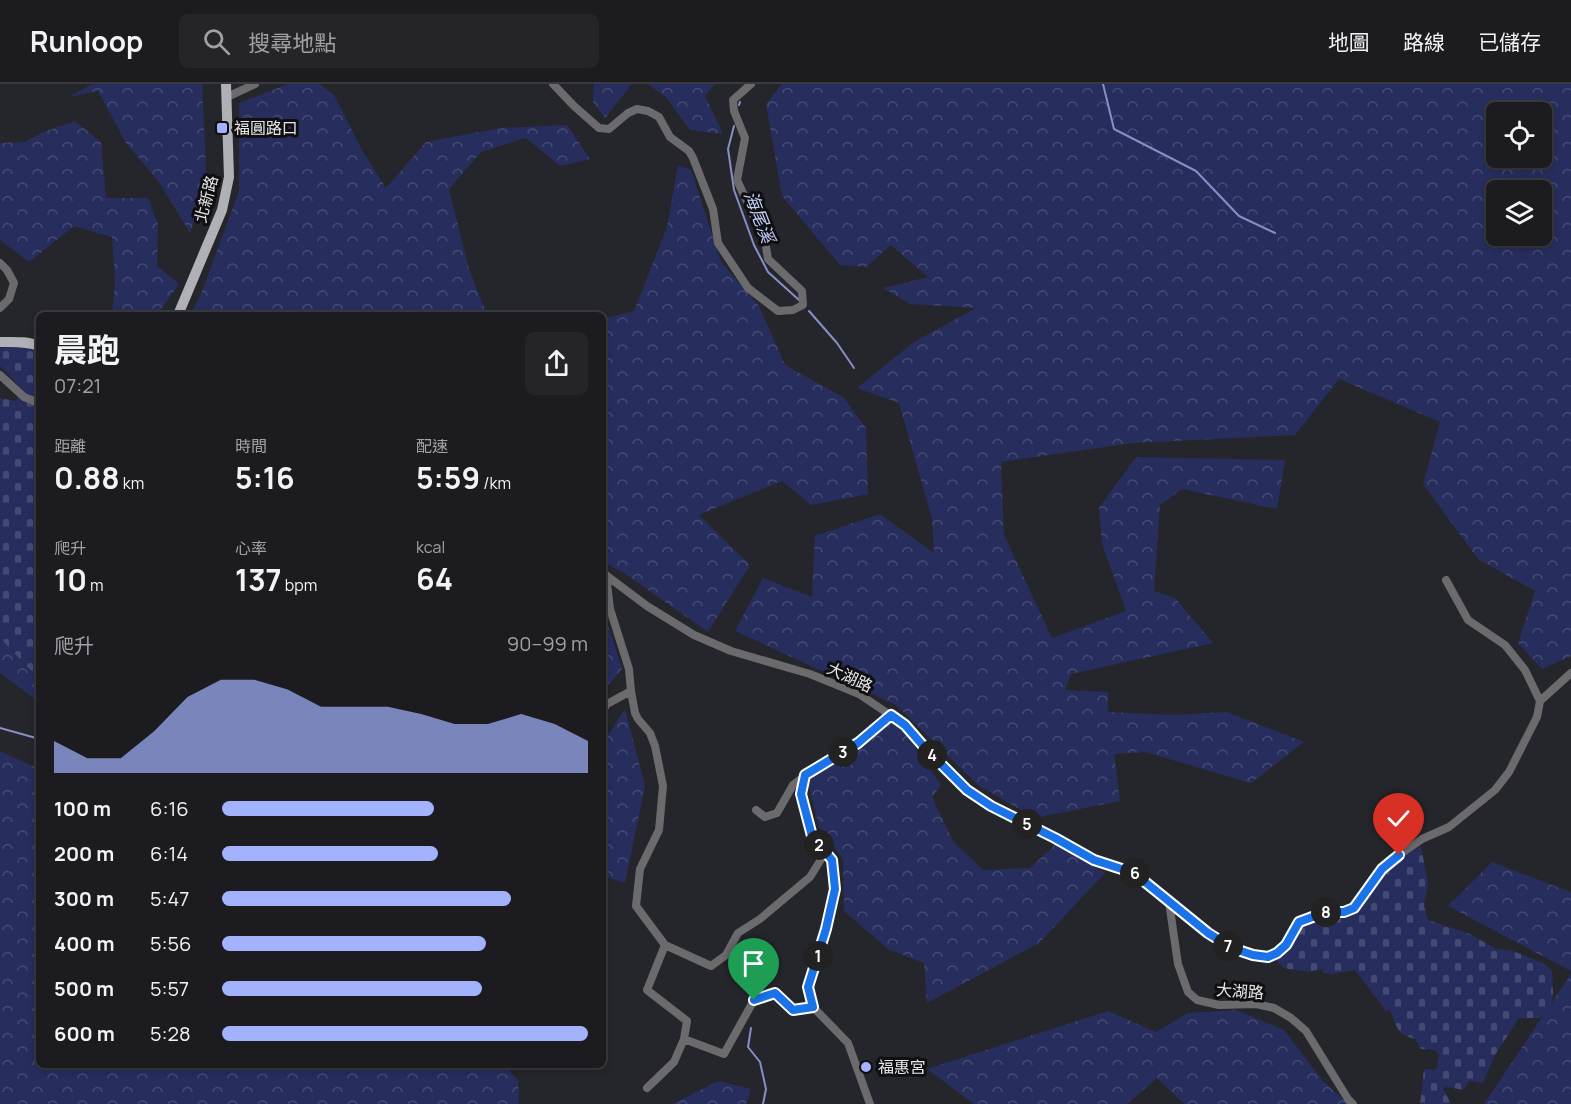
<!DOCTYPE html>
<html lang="zh-TW">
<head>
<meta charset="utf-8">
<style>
  body { margin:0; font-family:Manrope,"Noto Sans TC",sans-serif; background:#252529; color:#f1f3f6; height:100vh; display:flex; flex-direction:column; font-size:22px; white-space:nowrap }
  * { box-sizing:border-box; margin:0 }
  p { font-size:20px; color:#a0a1a5 }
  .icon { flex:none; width:33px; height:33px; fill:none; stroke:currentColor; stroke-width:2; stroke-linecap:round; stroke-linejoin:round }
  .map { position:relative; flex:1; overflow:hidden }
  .details { position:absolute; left:36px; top:228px; width:570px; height:756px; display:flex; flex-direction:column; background:#1c1c20; border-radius:9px; box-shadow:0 3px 9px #0003,0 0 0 2px #3a3a3e }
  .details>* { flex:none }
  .buttons { position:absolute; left:1486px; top:18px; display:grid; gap:12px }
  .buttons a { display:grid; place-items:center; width:66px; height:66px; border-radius:9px; background:#1c1c20; box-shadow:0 3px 9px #0003,0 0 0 2px #3a3a3e; font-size:30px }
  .pin { position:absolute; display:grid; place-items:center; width:51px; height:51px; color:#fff; margin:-62px -26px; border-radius:50% 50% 50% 0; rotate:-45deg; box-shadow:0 0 6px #0007 }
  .pin .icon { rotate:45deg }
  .km { position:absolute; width:30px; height:30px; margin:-15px; border-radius:50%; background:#222; color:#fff; font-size:16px; line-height:30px; text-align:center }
  .round { display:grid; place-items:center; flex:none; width:63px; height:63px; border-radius:9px; background:#252529 }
  .summary { display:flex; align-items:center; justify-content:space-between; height:102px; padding:0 18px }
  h1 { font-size:33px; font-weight:700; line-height:45px }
  .metrics { display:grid; grid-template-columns:repeat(3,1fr); gap:9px; height:102px; padding:6px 18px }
  .metrics div { display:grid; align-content:center }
  .metrics b { font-size:30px; font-weight:700 }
  .metrics small { font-size:16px; font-weight:400 }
  .metrics p { font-size:16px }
  .chart { height:168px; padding:12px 18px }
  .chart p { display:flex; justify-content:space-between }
  .chart svg { width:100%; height:108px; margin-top:6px; fill:#a3b2fd; opacity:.7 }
  ul { padding:0 18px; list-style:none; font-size:20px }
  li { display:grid; grid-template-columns:96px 72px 1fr; align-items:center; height:45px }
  li i { height:15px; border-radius:8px; background:#a3b2fd }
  header { display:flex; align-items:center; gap:36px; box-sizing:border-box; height:84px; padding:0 30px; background:#1c1c20; border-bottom:2px solid #3a3a3e }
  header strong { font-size:28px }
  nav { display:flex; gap:33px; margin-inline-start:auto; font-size:21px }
  .search { width:420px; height:54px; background:#252529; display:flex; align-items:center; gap:15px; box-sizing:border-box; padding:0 21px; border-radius:9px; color:#a0a1a5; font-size:22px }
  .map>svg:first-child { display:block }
  .forest { fill:url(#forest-crowns); fill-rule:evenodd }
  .cemetery { fill:url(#cemetery-stones) }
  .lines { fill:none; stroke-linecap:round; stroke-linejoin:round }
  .stream { stroke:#868fc7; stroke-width:2 }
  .minor { stroke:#6b6b6e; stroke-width:8 }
  .major { stroke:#b0b1b6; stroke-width:10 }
  .route-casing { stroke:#fff; stroke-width:12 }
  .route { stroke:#1a73e8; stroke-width:8 }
  .poi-dot { fill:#a3b2fd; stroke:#0f0f11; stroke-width:2 }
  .labels { text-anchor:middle; stroke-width:6; stroke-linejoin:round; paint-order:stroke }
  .poi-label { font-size:16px; fill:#e5e6e9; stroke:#0f0f11; text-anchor:start }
  .street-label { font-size:16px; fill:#e5e6e9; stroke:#0f0f11 }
  .water-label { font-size:18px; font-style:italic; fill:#c2ccf7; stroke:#0f0f11 }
</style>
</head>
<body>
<header>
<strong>Runloop</strong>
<div class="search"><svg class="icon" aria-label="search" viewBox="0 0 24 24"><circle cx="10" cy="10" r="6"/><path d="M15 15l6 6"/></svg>搜尋地點</div>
<nav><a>地圖</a><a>路線</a><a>已儲存</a></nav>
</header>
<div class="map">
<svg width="1571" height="1020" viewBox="0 0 1571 1020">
  <defs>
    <pattern id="forest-crowns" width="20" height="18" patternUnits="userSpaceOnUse" patternTransform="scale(1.5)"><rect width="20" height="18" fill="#272d5d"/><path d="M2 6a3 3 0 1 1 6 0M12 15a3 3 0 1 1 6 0" fill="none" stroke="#464b74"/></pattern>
    <pattern id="cemetery-stones" width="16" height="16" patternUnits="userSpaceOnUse" patternTransform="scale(1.5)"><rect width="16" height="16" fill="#272d5d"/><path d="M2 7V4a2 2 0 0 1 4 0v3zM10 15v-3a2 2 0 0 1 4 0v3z" fill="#464b74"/></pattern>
  </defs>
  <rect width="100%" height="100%" fill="#25262b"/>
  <path class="forest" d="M92,0H202L207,104L190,149L159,98L126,59L98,7L69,13Z
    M288,0H319L334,11L362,66L386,104L426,58L500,44L567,41L590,75L560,82L526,54L481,68L449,105L469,185L487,231H190L201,210L239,107V19Z
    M594,0H632L605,34L593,18Z
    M648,0H715L705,12L723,50L690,46L666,13Z
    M782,0H1571V572L1542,585L1518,559L1535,507L1478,475L1423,400L1440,338L1339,295L1295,351L1133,359L1001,378L1004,451L1052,554L1126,527L1102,460L1099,424L1136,373L1285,376L1277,425L1182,405L1160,421L1154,507L1175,514L1213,559L1071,590L1065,606L1108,608V628L1174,631L1227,628L1304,658L1251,699L1145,668L1114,670L1120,717L1035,734L978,701L896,621L735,547L763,494L812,513L815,452L880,430L934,469L932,435L899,319L857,304L914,258L976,224L910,220L883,204L928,193L891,161L866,183L840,181L782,112L766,20ZM1497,28H1542V74H1497ZM1497,106H1542V152H1497Z
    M75,37L101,58L106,114H148L158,140L157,182L179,200L157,231H112L115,197L112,153L74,142L29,178L0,156V59L24,58L41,49Z
    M678,81L691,86L721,178L759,222L785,281L843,313L866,344L868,410L811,421L782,397L699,431L750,481L708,548L624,489L603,478V235L634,227L667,143Z
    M603,526L622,585L603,607Z
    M0,554L39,595V618L0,589Z
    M625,625L645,702L625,799L603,792V659Z
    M891,638L906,651L941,701L932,713L953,757L983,786L1030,784L1056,760L1105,789L1039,859L927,919L924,879L888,865L844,827L843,775L819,743L807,695Z
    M0,667L39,685V981H504L518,996L519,1020H0Z
    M1492,778L1571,808V887L1448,822Z
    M1571,890V1020H1484Z
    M1236,926L1284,946L1323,997L1348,1020H1184L1157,994L1127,1020H974L927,985L1108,927L1156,948L1188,929Z
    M718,997L751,1005L746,1020H673Z"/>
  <path class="cemetery" d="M19,261L35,265L39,268V595L0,554V314L16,317L22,305L0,282V264Z
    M1421,762L1428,799L1424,822L1428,836L1470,850L1496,865L1513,867L1545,880L1552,887L1553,909L1551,924L1540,934H1519L1495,971L1483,999L1469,997L1463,1006L1448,1003L1443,1004L1451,1020H1420L1424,985L1434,986L1437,983L1439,971L1435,966L1421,965L1415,955C1396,950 1397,943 1390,926L1386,927L1355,886L1332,890L1323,889L1322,885L1308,888L1283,884L1274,873L1302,840L1329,831L1344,832L1356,826L1389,781Z"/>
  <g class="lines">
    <path class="stream" d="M1103,0L1114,45L1196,87L1239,132L1275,149
      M739,21L740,18
      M734,42L728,65L734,106L754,161L768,188L799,216
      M809,227L837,259L854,284
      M0,644L36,654L39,652
      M751,944L748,963L760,978L766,1005L763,1020"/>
    <path class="minor" d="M553,0L574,22L599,44L609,45L628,29L637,25L648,27L659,33L670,53L689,67L693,74L713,125L718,159L748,204L778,227L793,226L803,221L802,207L768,175L765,157L737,96L745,54L734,27L733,16L751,0
      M227,13L255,0
      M0,179L7,186L14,199L9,215L0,224
      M0,291L24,313L39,319
      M603,489L647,522L694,551L731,567L810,590L859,610L905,641L925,664L967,706L991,722L1055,754L1093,776L1134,789L1169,818L1178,880L1188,908L1197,916L1219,921L1256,920L1274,924L1291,934L1306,947L1348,1015L1353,1020
      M1446,496L1468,536L1505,561L1525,586L1540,617
      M631,607L635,629L638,635L650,649L655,662L663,702L659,746L640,785L636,822L665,861L711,882L726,871L738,849L760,835L810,793L825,769
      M603,626L607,620L631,607L629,585L610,525L606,491
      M756,726L765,733L777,729L793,701L805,692
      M1169,818L1208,849L1232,864L1253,871L1268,873L1277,869L1286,861L1299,838L1326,828H1344L1354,824L1382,785L1399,771L1422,755L1449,743L1495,706L1509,688L1537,633L1540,617L1571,589
      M684,955L724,970L754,916L775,909L793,926L813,923
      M647,1004L674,978L684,955L687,937L647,906L665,861
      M870,1020L848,959L813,923L808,903L826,845L835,805L832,776L812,752L801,710L805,691L858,659L891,631"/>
    <path class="major" d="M178,231L222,126L229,93L226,0
      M0,258C13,258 27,257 39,262"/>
  </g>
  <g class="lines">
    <g class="route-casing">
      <path id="route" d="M754,916L775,909L793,926L813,923L808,903L826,845L835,805L832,776L812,752L801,710L805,691L858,659L891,631L905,641L925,664L967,706L991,722L1055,754L1094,776L1134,789L1208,849L1232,864L1253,871L1268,873L1277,869L1286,861L1299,838L1326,828H1344L1354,824L1382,785L1399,771"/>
    </g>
    <use href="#route" class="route"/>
  </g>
  <g class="poi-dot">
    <rect x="216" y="38" width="12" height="12" rx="3"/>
    <circle cx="866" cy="983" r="6"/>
  </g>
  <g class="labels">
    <g class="poi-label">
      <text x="234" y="50">福圓路口</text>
      <text x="878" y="989">福惠宮</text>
    </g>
    <g class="street-label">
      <text transform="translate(206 115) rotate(-75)" y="6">北新路</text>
      <text transform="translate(850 593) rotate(25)" y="6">大湖路</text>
      <text transform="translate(1240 907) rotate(4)" y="6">大湖路</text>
    </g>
    <g class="water-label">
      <text transform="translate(759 133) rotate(69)" y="6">海尾溪</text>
    </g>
  </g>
</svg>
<div class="buttons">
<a><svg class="icon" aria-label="locate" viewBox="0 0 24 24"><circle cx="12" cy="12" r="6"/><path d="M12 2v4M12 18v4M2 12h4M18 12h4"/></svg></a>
<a><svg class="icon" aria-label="layers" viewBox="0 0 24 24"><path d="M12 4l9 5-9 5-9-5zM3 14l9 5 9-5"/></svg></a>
</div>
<div class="pin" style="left:754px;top:916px;background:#1e9e55"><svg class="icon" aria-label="arrive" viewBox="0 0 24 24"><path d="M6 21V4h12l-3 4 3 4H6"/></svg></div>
<div class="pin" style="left:1399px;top:771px;background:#d93025"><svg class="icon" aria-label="check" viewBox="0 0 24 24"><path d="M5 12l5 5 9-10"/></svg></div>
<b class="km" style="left:818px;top:872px">1</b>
<b class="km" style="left:819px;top:761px">2</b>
<b class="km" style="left:843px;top:668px">3</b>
<b class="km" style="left:932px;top:671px">4</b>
<b class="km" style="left:1027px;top:740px">5</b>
<b class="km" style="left:1135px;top:789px">6</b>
<b class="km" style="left:1228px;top:862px">7</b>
<b class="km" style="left:1326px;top:828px">8</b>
<section class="details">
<div class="summary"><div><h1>晨跑</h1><p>07:21</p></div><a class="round"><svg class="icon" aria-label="share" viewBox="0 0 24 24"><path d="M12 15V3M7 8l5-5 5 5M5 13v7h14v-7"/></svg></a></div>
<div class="metrics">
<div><p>距離</p><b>0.88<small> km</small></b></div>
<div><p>時間</p><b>5:16</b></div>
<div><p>配速</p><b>5:59<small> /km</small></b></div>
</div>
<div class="metrics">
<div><p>爬升</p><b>10<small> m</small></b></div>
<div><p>心率</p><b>137<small> bpm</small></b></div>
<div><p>kcal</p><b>64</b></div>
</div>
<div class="chart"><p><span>爬升</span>90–99 m</p>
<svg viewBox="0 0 160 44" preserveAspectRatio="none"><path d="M0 44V31L10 38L20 38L30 27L40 13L50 6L60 6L70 10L80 17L90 17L100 17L110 20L120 24L130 24L140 20L150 24L160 31V44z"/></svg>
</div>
<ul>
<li><b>100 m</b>6:16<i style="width:58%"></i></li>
<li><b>200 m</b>6:14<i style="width:59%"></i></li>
<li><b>300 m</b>5:47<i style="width:79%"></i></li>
<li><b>400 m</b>5:56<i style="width:72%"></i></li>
<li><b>500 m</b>5:57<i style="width:71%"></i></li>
<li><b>600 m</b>5:28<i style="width:100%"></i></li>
</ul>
</section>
</div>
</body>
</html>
